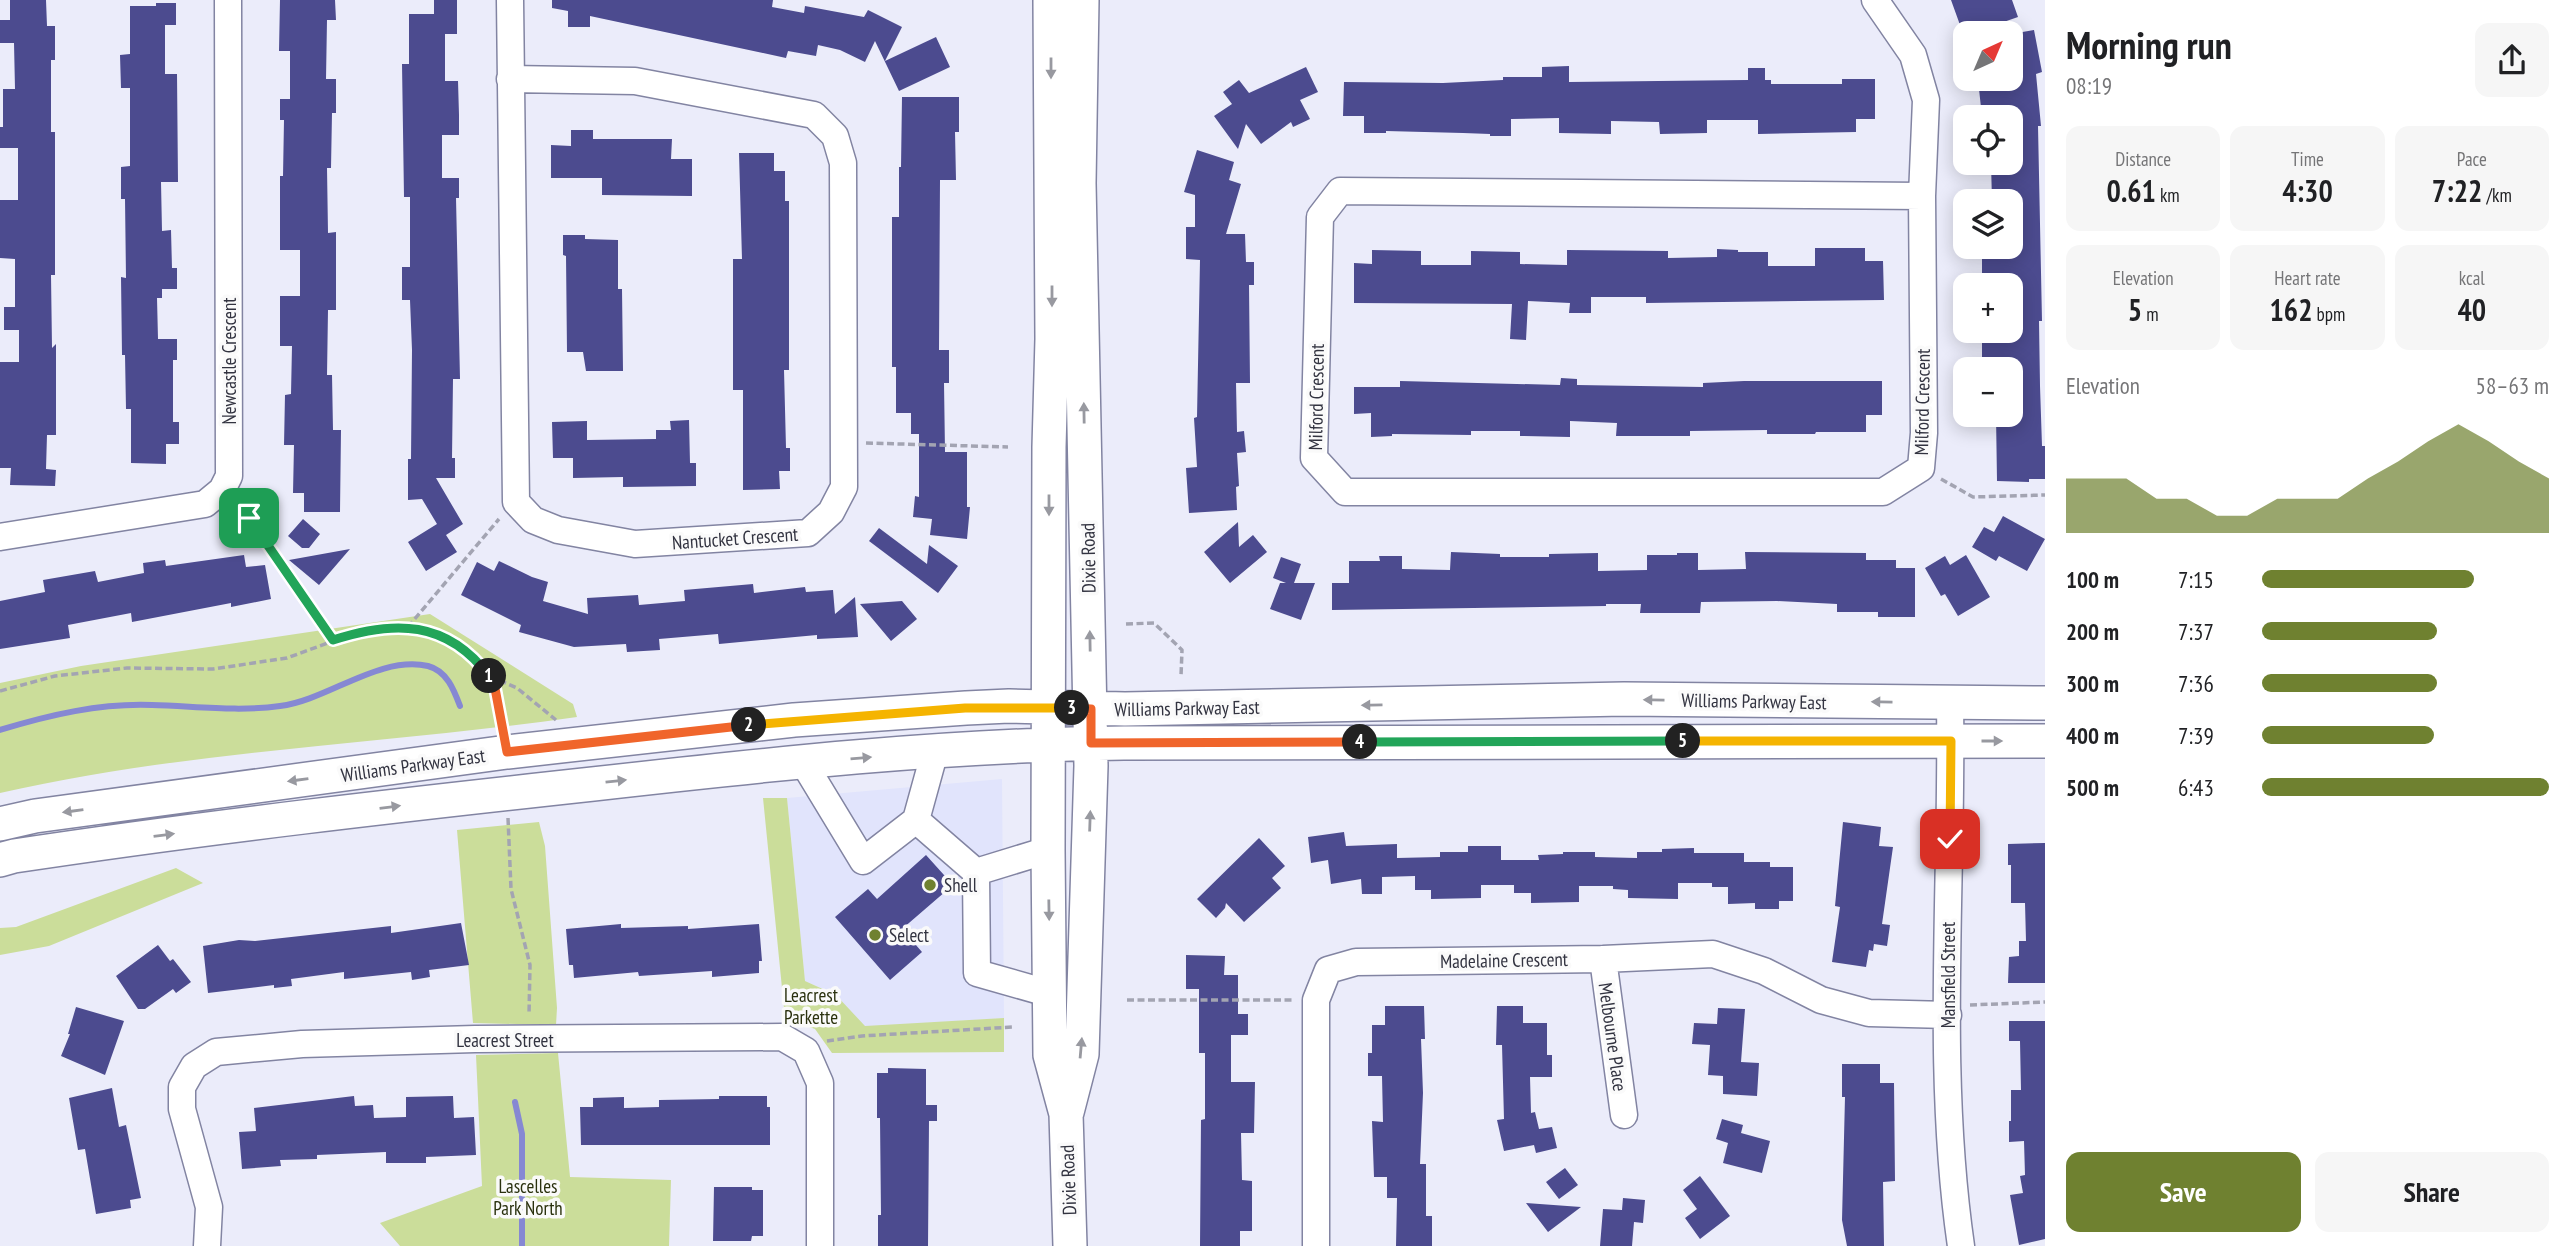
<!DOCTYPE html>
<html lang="en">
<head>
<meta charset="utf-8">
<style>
  body { margin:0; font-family:"PT Sans Narrow",sans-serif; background:#f6f6f6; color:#202124; height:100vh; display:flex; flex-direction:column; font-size:26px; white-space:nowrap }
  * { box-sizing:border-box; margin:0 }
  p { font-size:23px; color:#757577 }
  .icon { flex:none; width:38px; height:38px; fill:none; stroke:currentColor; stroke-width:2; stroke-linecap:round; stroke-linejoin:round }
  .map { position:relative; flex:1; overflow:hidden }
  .sheet { display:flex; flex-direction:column; background:#fff; width:525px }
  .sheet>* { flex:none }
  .needle { width:46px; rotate:44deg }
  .tools { position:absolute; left:1953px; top:21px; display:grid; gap:14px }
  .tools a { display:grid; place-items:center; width:70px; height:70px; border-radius:14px; background:#fff; box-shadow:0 4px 18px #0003; font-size:35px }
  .pin { position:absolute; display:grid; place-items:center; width:60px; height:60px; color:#fff; margin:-30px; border-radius:14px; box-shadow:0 4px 10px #0006 }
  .km { position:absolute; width:35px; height:35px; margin:-18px; border-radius:50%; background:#222; color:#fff; font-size:19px; line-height:35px; text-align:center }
  .round { display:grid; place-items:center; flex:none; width:74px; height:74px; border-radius:14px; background:#f6f6f6 }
  .headline { display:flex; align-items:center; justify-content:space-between; height:119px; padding:0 21px }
  h1 { font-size:38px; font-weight:600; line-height:52px }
  .figures { display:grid; grid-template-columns:repeat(3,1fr); gap:10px; height:119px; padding:7px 21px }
  .figures div { display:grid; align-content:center; border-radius:14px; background:#f6f6f6; text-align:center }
  .figures b { font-size:30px; font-weight:600 }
  .figures small { font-size:19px; font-weight:400 }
  .figures p { font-size:19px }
  .chart { height:196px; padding:14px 21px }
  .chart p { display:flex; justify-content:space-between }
  .chart svg { width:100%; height:126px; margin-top:7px; fill:#6f8130; opacity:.7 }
  .button { display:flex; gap:14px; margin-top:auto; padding:14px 21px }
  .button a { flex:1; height:80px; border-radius:14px; background:#6f8130; color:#fff; font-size:28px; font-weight:600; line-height:80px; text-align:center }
  .button a+a { background:#f6f6f6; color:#202124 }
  ul { padding:0 21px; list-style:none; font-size:23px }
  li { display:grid; grid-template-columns:112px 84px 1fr; align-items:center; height:52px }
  li i { height:18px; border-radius:9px; background:#6f8130 }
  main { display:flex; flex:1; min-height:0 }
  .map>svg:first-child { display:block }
  .built { fill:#e1e4fc }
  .green { fill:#cbdd9a }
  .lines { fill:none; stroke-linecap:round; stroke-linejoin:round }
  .stream { stroke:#8688d3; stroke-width:6 }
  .building { fill:#4c4b8f }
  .minor-casing { stroke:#8284a2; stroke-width:29 }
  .major-casing { stroke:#8284a2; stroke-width:36 }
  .path { stroke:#a3a4b2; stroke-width:3.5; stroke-dasharray:7 3.5; stroke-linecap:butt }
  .minor { stroke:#fff; stroke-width:26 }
  .major { stroke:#fff; stroke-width:33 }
  .oneway { fill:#9899a0 }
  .split-1-casing { stroke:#fff; stroke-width:14 }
  .split-2-casing { stroke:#fff; stroke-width:14 }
  .split-3-casing { stroke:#fff; stroke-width:14 }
  .split-4-casing { stroke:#fff; stroke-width:14 }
  .split-5-casing { stroke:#fff; stroke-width:14 }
  .split-6-casing { stroke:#fff; stroke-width:14 }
  .split-1 { stroke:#22a559; stroke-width:9 }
  .split-2 { stroke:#f0652b; stroke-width:9 }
  .split-3 { stroke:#f5b400; stroke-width:9 }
  .split-4 { stroke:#f0652b; stroke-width:9 }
  .split-5 { stroke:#22a559; stroke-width:9 }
  .split-6 { stroke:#f5b400; stroke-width:9 }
  .poi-dot { fill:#6f8130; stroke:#fafafa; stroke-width:2.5 }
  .labels { text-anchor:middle; stroke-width:7; stroke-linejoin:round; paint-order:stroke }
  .street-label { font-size:19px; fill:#323340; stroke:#fafafa }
  .poi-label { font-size:19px; fill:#323340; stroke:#fafafa; text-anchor:start }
  .park-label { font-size:19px; fill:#2a310e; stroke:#fafafa }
</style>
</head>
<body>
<main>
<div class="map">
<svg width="2045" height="1246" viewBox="0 0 2045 1246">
  <rect width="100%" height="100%" fill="#ebecfa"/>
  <path class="built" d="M1002,779L1004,1018L864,1027L836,995L805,981L787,798Z"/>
  <path class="green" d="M430,614L573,704L577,717C385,744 189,750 0,793V683L81,666Z
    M763,798H787L805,981L836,995L865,1026L1004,1018V1052L832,1053L815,1029L785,1018Z
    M539,822L545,846L557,1008L556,1025L473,1023L457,830Z
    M176,868L203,883L49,946L0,955V928L16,927Z
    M558,1053L570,1177L671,1180L669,1246H400L380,1223L482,1186L476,1055Z"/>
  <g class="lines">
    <path class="stream" d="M0,730C49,715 100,703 152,705C194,706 238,712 280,706C328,700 379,655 428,666C447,671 454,690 460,706
      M515,1102L522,1134V1246"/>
  </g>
  <path class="building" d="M10,0H46L47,26H55V60H51V132H55V275H51L52,348L56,344V435H47L46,469L56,470L55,486L10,485L11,468H0V362H19V330H4V307H15V259L0,258V200H18V148H0V127H3V89H15L14,43H0V20H10Z
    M280,0H335L336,20H327L326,79H336V113H332L331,168H327L328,233L336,232V310H328L327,375H332L333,430H341L340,512H304V493H293L294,445H284L285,395L291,394L292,346H280V296H300V250H280V176H283L284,120H280V99H290V51H279Z
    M434,0H457V34H445V81H458L459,115V135H442V178H459V198H456L460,379H453L452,458H455V478H436L463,524L446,535L457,552L426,571L408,542L437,524L422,499L408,500V459H411L412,350L410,300H402V267H410V197H404L402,64H409V14H434Z
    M552,0H773L772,7L804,13L805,6L864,17L868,10L902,27L885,61L936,37L950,67L899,91L875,41L865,62L840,50L818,45L816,56L788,51L786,58L590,16V27H568V11L552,8Z
    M1951,0H2012L2018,17L1972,33H1965L1964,36Z
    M156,3H176V25H165V74H177L178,182H161L162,231L171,230L172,268H177V289H162V298H157L158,339H177V360H173V422H179V444H166V464L131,463V409H126L125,355H122L121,277L126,278L125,199H121V167L130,166V88H121L120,55L130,54V6H156Z
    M2034,30L2042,72L2036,74L2041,126H2038L2042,321H2039L2040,386L2042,446H2045V479H2029V482L1997,481L1996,415H2011V369H1991V357L1982,358V335L2011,334V280L1982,281V247H2011V201H1992L1991,163H2011V117H1982L1979,89L1984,88L1982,79H2011V34Z
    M1569,66V82L1748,80V68H1765V80H1771V84H1842V79H1875V119H1856V132L1758,134V120H1707V133L1660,134L1659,122L1611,121V134L1559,133V118L1511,119V136H1490V134L1463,133L1386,131V133H1364V116H1343L1344,82L1443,83L1503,80V77H1542V67Z
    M1306,67L1318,92L1300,100L1310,119L1293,127L1291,122L1261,144L1246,124L1238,149L1214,116L1232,104L1223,92L1239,80L1249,93Z
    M902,97H959V132H955L956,180H940L939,350H949V383H944L945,452H967V507H970L967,539L930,535L932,519L913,517L915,496L919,497V434H911V413H896V367H892V217H899V167H901Z
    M571,130H593V139H672L671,159H692V196L602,195V178H551V145L571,146Z
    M1197,150L1234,162L1229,180L1241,184L1226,234H1245L1246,262H1254V285H1249L1250,383H1236L1237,432L1244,431L1246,452L1237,453L1239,486L1236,487L1237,510L1189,513L1186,468L1197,467L1194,418L1197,417L1200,260L1186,259V227H1195V195L1184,192Z
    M739,153H774V171H785V201H789V370H784L786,448H790V471H779L780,489L743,490V390H733V259H742Z
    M563,235H585V239L618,240V289H622L623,371H586L583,352H567L566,256L563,255Z
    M1815,248H1865V261H1883L1884,300L1646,303V297H1591V313H1569L1570,303L1528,301L1526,340L1510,339L1512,304L1354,303V263L1372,264V250L1421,251V265H1471V251L1520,252V264L1567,265V250L1668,251V258L1717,257V249L1738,250V252H1768V266H1815Z
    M1561,378L1577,379V385L1703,387V383L1744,381H1882V415H1866V432H1816L1815,434H1767V430L1690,431V436H1616L1617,423L1570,421V437L1520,436V431H1471V435L1392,434V436L1371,437V413L1354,414V387H1400V381L1560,385Z
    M689,420L690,463H696V486L623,487V477L573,478V458H553L552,422L587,421V440L656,439V430H671L670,421Z
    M2003,516L2045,539L2027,571L1999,556L1996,561L1972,547L1984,527L1994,532Z
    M303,519L320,534L309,548H302L288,536Z
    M1238,522L1239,547L1253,535L1267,552L1230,583L1204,552Z
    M879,528L927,564L929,545L958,566L938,593L869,541Z
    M350,549L319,585L289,560Z
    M1451,552L1500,554V557H1549V554L1598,553V571L1647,570V555H1677V553H1698V570L1746,569L1745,552L1866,553V560H1896V568H1915V617H1878V612H1837V604L1777,601L1701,602L1700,613H1640L1641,604H1606V606L1332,610V583H1349V561H1380L1379,556H1402V569L1450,570Z
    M244,555L246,567L265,565L271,599L231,607V603L132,622L131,613L68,625L70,638L0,649V601L45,592L43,580L95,571L98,582L144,573L143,563L165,560L166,566Z
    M1966,555L1990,597L1958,616L1945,594L1941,596L1925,568L1945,556L1950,565Z
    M1281,557L1301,564L1294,583H1315L1301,620L1270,609L1280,583H1286L1273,578Z
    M499,561L532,577L548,582L543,601L588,614L587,598L638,595L639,605L685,601L684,590L753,584L754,593L805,587L806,592L833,590L835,614L855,597L858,637L817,639V635L719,644L718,634L659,639L660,650L627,652L626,644L574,647L519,632L521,625L461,595L477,562L494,571Z
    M902,601L917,619L891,641L860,604Z
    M1843,822L1881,827L1879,846L1893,847L1882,924L1890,925L1887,946L1874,944L1873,951L1869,950L1866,967L1832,962L1840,907L1835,906Z
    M1344,832L1346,846L1397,844V858L1440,857V852H1468V846H1501V860H1539L1538,855L1563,854V852H1595V857L1637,858V852H1662V849L1694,848V853H1744V862H1770V867H1793V901H1779V909H1755V903L1728,904V887H1712V883H1678V899L1628,898V890L1613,889V886H1579V902L1531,903V893H1514V885H1481V898L1431,899V890H1415V876L1382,877V894H1362L1361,879L1331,884L1328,860L1311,863L1308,837Z
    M1259,838L1285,866L1272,878L1281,888L1244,922L1226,903L1225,908L1216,918L1197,899Z
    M2045,843V983H2008L2009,957L2019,956V941H2026L2025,903H2011V865H2008V844Z
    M926,855L953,885L902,929L922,952L890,980L835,917L868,889L877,899Z
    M461,923L469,965L429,970L430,977L412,980L411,972L344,979V972L291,979L292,986L274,988V985L208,993L203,946L239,940L255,941L391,926V933Z
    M621,924V928L688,926V929L759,924L762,961H759V973L712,977V971L639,976L638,972L574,978L573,965H569L566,929Z
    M158,945L170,961L173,959L191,982L176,993L173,989L145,1009H138L116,976Z
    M1186,955L1225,956L1224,975H1238V1014H1248V1035H1231V1082H1255L1254,1133H1241L1242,1180L1252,1181V1231H1240V1246H1200L1201,1120L1205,1119V1053H1199V989H1186Z
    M1385,1006H1424L1425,1039H1421L1423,1093L1420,1164H1426V1216H1432V1246H1396L1397,1198H1387V1177H1374L1372,1121L1383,1122L1382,1076H1368V1053H1372V1025H1385Z
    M1497,1006H1523V1023H1547V1055H1552V1077H1530L1531,1113L1535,1112L1539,1129L1552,1127L1557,1148L1536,1153L1534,1145L1504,1151L1497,1120L1504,1119L1502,1045H1496Z
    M76,1007L124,1021L105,1075L61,1056L70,1034H68Z
    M1718,1008L1745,1009L1741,1062L1759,1063L1757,1096L1723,1094V1076L1708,1075L1710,1045L1692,1044L1694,1023L1717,1024Z
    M2009,1021H2045V1239L2019,1245L2010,1195L2023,1193L2020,1176L2025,1175L2024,1141L2009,1142V1121H2011V1090H2021L2020,1041H2009Z
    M1842,1064H1880V1083H1894L1895,1181L1883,1182L1884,1246H1847L1842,1220L1845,1097H1842Z
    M888,1068L926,1069V1105H937V1121H929L928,1246H878V1215H881L880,1118H877V1073H888Z
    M112,1088L119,1127L126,1125L141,1198L130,1200L131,1208L96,1214L85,1149L78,1150L69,1098Z
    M354,1096L355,1106L373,1105L374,1118L406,1117V1097L453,1096L454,1118L474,1117L476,1155L426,1157V1163H386V1152L317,1155V1159L280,1160L281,1166L242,1169L239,1132L256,1131L254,1108Z
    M719,1096H767V1107H770V1145H581L580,1107H593V1098L624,1097V1108L659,1107V1100L719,1099Z
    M1722,1119L1743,1125L1741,1133L1770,1141L1762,1173L1723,1163L1728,1143L1716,1139Z
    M1565,1168L1578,1185L1559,1199L1546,1182Z
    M1700,1176L1730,1216L1700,1239L1685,1218L1697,1209L1683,1190Z
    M714,1187H752V1190H763V1236H752L751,1241H713Z
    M1623,1198L1645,1200L1643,1223L1634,1222L1632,1246H1600L1603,1209L1622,1210Z
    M1526,1203L1581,1207L1548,1232Z"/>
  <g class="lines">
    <g class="minor-casing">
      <path id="minor" d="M510,0L516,502L533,520L558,530L635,544L808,533L831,512L844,487L843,163L835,136L814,115L635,81L510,79
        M1875,0L1913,55L1926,100L1922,196L1924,433L1921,468L1883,492H1345L1314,458L1320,217L1340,191L1922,196
        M0,537L205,504L222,490L229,476L228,0
        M1950,703C1953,883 1935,1067 1961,1246
        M803,762L863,861L916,820L976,872L977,973L1051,994
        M916,820L935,751
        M976,872L1048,850
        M1603,959L1624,1115
        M207,1246L209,1207L182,1109V1087L194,1066L216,1052L302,1044L475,1039L782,1037L806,1051L820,1083V1246
        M1316,1246V1000L1328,970L1356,962L1603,959L1713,954L1764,971L1821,1000L1869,1013L1948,1015"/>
    </g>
    <g class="major-casing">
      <path id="major" d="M1050,0L1052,339L1049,447L1048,850L1050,1055L1066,1114L1070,1246
        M0,824L35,816L507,752L794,720L966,708L1009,706L1125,709L1624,699L2045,703
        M0,860L14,856C206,827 400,805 593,784C769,764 947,745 1124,743L2045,741
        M1067,1112L1082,1054L1091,766L1079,183L1082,0"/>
    </g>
    <path class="path" d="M866,443L1008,447
      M1941,479L1973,497L2045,495
      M237,505L249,518L333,640
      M1126,624L1154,623L1182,650L1181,676
      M408,627L499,519
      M490,676L517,688L556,720
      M0,691L55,676L127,668L213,669L287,658L363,630L393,626L415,628L445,637L475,657L494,683L504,727
      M508,818L511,889L530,965L529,1015
      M1127,1000H1293
      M1970,1005L2045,1002
      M827,1041L862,1036L1012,1027"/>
    <use href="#minor" class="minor"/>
    <use href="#major" class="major"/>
  </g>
  <defs><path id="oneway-solid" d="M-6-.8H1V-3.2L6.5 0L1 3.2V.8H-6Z" transform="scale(1.75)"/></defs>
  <g class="oneway">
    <use href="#oneway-solid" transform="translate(1051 68) rotate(90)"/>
    <use href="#oneway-solid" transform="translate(1052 296) rotate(90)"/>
    <use href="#oneway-solid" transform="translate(1084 413) rotate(-91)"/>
    <use href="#oneway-solid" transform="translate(1049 505) rotate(90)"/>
    <use href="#oneway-solid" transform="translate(1090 641) rotate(-91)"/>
    <use href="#oneway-solid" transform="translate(1654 700) rotate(-179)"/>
    <use href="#oneway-solid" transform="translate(1882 702) rotate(-179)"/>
    <use href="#oneway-solid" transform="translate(1372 705) rotate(179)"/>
    <use href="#oneway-solid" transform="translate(1992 741)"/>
    <use href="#oneway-solid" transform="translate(861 758) rotate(-5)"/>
    <use href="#oneway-solid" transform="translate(298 780) rotate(172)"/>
    <use href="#oneway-solid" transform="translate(616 781) rotate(-6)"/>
    <use href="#oneway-solid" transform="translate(390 807) rotate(-7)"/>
    <use href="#oneway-solid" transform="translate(73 811) rotate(172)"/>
    <use href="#oneway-solid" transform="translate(1090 821) rotate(-88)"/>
    <use href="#oneway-solid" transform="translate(164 835) rotate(-7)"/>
    <use href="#oneway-solid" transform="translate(1049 910) rotate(89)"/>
    <use href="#oneway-solid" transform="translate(1081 1048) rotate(-85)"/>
  </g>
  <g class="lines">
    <g class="split-1-casing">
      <path id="split-1" d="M249,518L333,640C394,620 447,620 489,676"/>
    </g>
    <g class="split-2-casing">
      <path id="split-2" d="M489,676L494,683L507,752L749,725"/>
    </g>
    <g class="split-3-casing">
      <path id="split-3" d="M749,725L965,708H1072"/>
    </g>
    <g class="split-4-casing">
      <path id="split-4" d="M1072,708L1091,709V743L1360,742"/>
    </g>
    <g class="split-5-casing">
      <path id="split-5" d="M1360,742L1683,741"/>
    </g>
    <g class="split-6-casing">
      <path id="split-6" d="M1683,741H1951L1950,839"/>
    </g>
    <use href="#split-1" class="split-1"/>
    <use href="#split-2" class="split-2"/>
    <use href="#split-3" class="split-3"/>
    <use href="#split-4" class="split-4"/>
    <use href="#split-5" class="split-5"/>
    <use href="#split-6" class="split-6"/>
  </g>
  <g class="poi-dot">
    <circle cx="930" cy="885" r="7"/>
    <circle cx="875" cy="935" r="7"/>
  </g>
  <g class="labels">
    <g class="street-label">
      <text transform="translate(229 361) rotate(-90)" y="7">Newcastle Crescent</text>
      <text transform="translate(1316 397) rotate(-89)" y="7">Milford Crescent</text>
      <text transform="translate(1922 402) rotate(-89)" y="7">Milford Crescent</text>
      <text transform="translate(735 538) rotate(-4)" y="7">Nantucket Crescent</text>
      <text transform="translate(1088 558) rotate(-91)" y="7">Dixie Road</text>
      <text transform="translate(1754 701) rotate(1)" y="7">Williams Parkway East</text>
      <text transform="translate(1187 708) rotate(-1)" y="7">Williams Parkway East</text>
      <text transform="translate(413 765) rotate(-8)" y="7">Williams Parkway East</text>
      <text transform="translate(1504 960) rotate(-1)" y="7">Madelaine Crescent</text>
      <text transform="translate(1948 975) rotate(-90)" y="7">Mansfield Street</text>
      <text transform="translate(1613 1037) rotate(82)" y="7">Melbourne Place</text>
      <text x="505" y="1047">Leacrest Street</text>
      <text transform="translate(1068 1180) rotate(-92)" y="7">Dixie Road</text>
    </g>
    <g class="poi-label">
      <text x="944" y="892">Shell</text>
      <text x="889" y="942">Select</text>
    </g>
    <g class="park-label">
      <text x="811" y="1002">Leacrest<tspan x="811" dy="22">Parkette</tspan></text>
      <text x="528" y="1193">Lascelles<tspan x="528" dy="22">Park North</tspan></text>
    </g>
  </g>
</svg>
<div class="tools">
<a><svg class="needle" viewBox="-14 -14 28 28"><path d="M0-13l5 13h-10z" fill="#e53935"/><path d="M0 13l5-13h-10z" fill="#757577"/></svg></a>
<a><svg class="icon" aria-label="locate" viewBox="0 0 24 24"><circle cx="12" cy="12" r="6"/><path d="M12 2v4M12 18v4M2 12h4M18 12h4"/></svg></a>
<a><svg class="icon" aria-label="layers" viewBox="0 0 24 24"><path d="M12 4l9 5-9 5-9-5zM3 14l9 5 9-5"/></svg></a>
<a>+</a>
<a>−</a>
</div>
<div class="pin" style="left:249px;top:518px;background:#1e9e55"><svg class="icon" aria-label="arrive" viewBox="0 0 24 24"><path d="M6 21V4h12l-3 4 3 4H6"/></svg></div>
<div class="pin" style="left:1950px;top:839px;background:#d93025"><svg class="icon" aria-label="check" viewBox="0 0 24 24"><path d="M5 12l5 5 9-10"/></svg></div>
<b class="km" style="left:489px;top:676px">1</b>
<b class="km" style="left:749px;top:725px">2</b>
<b class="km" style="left:1072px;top:708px">3</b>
<b class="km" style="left:1360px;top:742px">4</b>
<b class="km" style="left:1683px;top:741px">5</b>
</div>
<section class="sheet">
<div class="headline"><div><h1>Morning run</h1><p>08:19</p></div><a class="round"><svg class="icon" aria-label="share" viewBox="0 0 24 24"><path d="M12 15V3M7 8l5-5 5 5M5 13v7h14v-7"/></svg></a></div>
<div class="figures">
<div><p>Distance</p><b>0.61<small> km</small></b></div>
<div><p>Time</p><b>4:30</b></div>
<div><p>Pace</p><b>7:22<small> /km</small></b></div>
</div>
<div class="figures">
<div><p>Elevation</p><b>5<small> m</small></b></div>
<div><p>Heart rate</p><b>162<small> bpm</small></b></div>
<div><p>kcal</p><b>40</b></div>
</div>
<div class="chart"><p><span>Elevation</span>58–63 m</p>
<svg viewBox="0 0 160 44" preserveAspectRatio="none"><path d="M0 44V25L10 25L20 25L30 32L40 32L50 38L60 38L70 32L80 32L90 32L100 25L110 19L120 12L130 6L140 12L150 19L160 25V44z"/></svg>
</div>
<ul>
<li><b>100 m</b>7:15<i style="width:74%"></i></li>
<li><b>200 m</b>7:37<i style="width:61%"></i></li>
<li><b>300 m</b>7:36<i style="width:61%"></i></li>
<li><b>400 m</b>7:39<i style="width:60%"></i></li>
<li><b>500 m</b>6:43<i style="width:100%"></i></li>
</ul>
<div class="button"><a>Save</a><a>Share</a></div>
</section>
</main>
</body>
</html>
